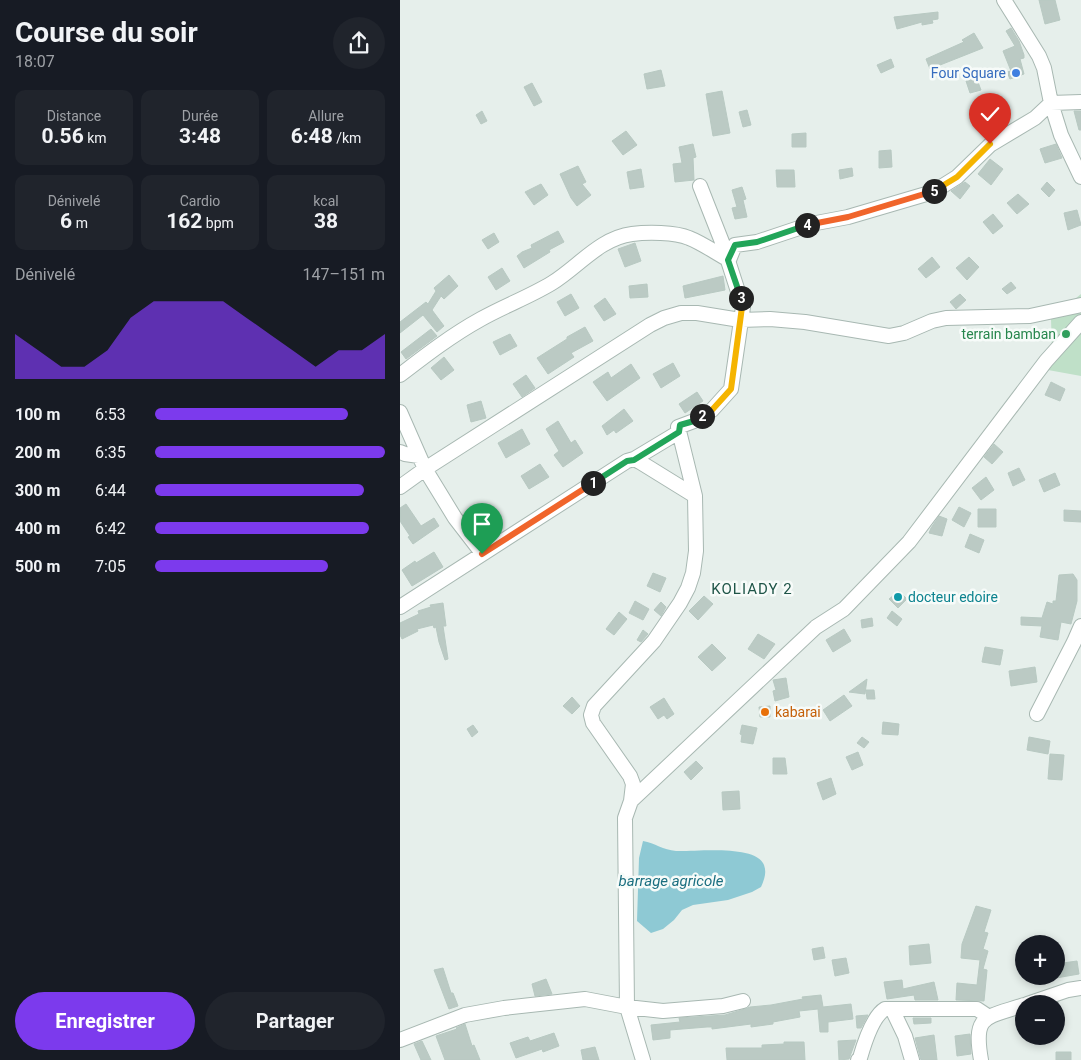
<!DOCTYPE html>
<html lang="fr">
<head>
<meta charset="utf-8">
<style>
  body { margin:0; font-family:Roboto,sans-serif; background:#20242c; color:#f1f3f6; height:100vh; display:flex; flex-direction:column; font-size:19px; white-space:nowrap }
  * { box-sizing:border-box; margin:0 }
  p { font-size:16px; color:#9ea1a6 }
  .icon { flex:none; width:28px; height:28px; fill:none; stroke:currentColor; stroke-width:2; stroke-linecap:round; stroke-linejoin:round }
  .map { position:relative; flex:1; overflow:hidden }
  .side { display:flex; flex-direction:column; background:#171b24; width:400px }
  .side>* { flex:none }
  .controls { position:absolute; left:615px; top:935px; display:grid; gap:10px }
  .controls a { display:grid; place-items:center; width:50px; height:50px; border-radius:50%; background:#171b24; box-shadow:0 2px 8px #0003; font-size:25px }
  .pin { position:absolute; display:grid; place-items:center; width:42px; height:42px; color:#fff; margin:-51px -21px; border-radius:50% 50% 50% 0; rotate:-45deg; box-shadow:0 0 5px #0007 }
  .pin .icon { rotate:45deg }
  .km { position:absolute; width:25px; height:25px; margin:-12px; border-radius:50%; background:#222; color:#fff; font-size:14px; line-height:25px; text-align:center }
  .round { display:grid; place-items:center; flex:none; width:52px; height:52px; border-radius:26px; background:#20242c }
  .summary { display:flex; align-items:center; justify-content:space-between; height:85px; padding:0 15px }
  h1 { font-size:28px; font-weight:700; line-height:38px }
  .stats { display:grid; grid-template-columns:repeat(3,1fr); gap:8px; height:85px; padding:5px 15px }
  .stats div { display:grid; align-content:center; border-radius:10px; background:#20242c; text-align:center }
  .stats b { font-size:21px; font-weight:700 }
  .stats small { font-size:14px; font-weight:400 }
  .stats p { font-size:14px }
  .chart { height:140px; padding:10px 15px }
  .chart p { display:flex; justify-content:space-between }
  .chart svg { width:100%; height:90px; margin-top:5px; fill:#7c3aed; opacity:.7 }
  .button { display:flex; gap:10px; margin-top:auto; padding:10px 15px }
  .button a { flex:1; height:58px; border-radius:30px; background:#7c3aed; color:#fff; font-size:20px; font-weight:700; line-height:58px; text-align:center }
  .button a+a { background:#20242c; color:#f1f3f6 }
  ul { padding:0 15px; list-style:none; font-size:16px }
  li { display:grid; grid-template-columns:80px 60px 1fr; align-items:center; height:38px }
  li i { height:12px; border-radius:6px; background:#7c3aed }
  main { display:flex; flex:1; min-height:0 }
  .map>svg:first-child { display:block }
  .green { fill:#bfe0c8 }
  .water { fill:#8ec9d4 }
  .building { fill:#bbcac4; stroke:#b8c9c2 }
  .lines { fill:none; stroke-linecap:round; stroke-linejoin:round }
  .minor-casing { stroke:#a8b8b2; stroke-width:16 }
  .minor { stroke:#fff; stroke-width:14 }
  .split-1-casing { stroke:#fff; stroke-width:10 }
  .split-2-casing { stroke:#fff; stroke-width:10 }
  .split-3-casing { stroke:#fff; stroke-width:10 }
  .split-4-casing { stroke:#fff; stroke-width:10 }
  .split-5-casing { stroke:#fff; stroke-width:10 }
  .split-6-casing { stroke:#fff; stroke-width:10 }
  .split-1 { stroke:#f0652b; stroke-width:6 }
  .split-2 { stroke:#22a559; stroke-width:6 }
  .split-3 { stroke:#f5b400; stroke-width:6 }
  .split-4 { stroke:#22a559; stroke-width:6 }
  .split-5 { stroke:#f0652b; stroke-width:6 }
  .split-6 { stroke:#f5b400; stroke-width:6 }
  .shop-dot { fill:#3f7fe0; stroke:#f7fbf9; stroke-width:2 }
  .leisure-dot { fill:#2e9e5b; stroke:#f7fbf9; stroke-width:2 }
  .culture-dot { fill:#0f9aa8; stroke:#f7fbf9; stroke-width:2 }
  .food-dot { fill:#e8710a; stroke:#f7fbf9; stroke-width:2 }
  .labels { text-anchor:middle; stroke-width:5; stroke-linejoin:round; paint-order:stroke }
  .shop-label { font-size:14px; fill:#366cbe; stroke:#f7fbf9; text-anchor:end }
  .leisure-label { font-size:14px; fill:#27864d; stroke:#f7fbf9; text-anchor:end }
  .culture-label { font-size:14px; fill:#0d838f; stroke:#f7fbf9; text-anchor:start }
  .food-label { font-size:14px; fill:#c56008; stroke:#f7fbf9; text-anchor:start }
  .neighbourhood-label { font-size:15px; letter-spacing:1px; fill:#1f5548; stroke:#f7fbf9 }
  .water-label { font-size:15px; font-style:italic; fill:#1c6f80; stroke:#f7fbf9 }
</style>
</head>
<body>
<main>
<section class="side">
<div class="summary"><div><h1>Course du soir</h1><p>18:07</p></div><a class="round"><svg class="icon" aria-label="share" viewBox="0 0 24 24"><path d="M12 15V3M7 8l5-5 5 5M5 13v7h14v-7"/></svg></a></div>
<div class="stats">
<div><p>Distance</p><b>0.56<small> km</small></b></div>
<div><p>Durée</p><b>3:48</b></div>
<div><p>Allure</p><b>6:48<small> /km</small></b></div>
</div>
<div class="stats">
<div><p>Dénivelé</p><b>6<small> m</small></b></div>
<div><p>Cardio</p><b>162<small> bpm</small></b></div>
<div><p>kcal</p><b>38</b></div>
</div>
<div class="chart"><p><span>Dénivelé</span>147–151 m</p>
<svg viewBox="0 0 160 44" preserveAspectRatio="none"><path d="M0 44V22L10 30L20 38L30 38L40 30L50 14L60 6L70 6L80 6L90 6L100 14L110 22L120 30L130 38L140 30L150 30L160 22V44z"/></svg>
</div>
<ul>
<li><b>100 m</b>6:53<i style="width:84%"></i></li>
<li><b>200 m</b>6:35<i style="width:100%"></i></li>
<li><b>300 m</b>6:44<i style="width:91%"></i></li>
<li><b>400 m</b>6:42<i style="width:93%"></i></li>
<li><b>500 m</b>7:05<i style="width:75%"></i></li>
</ul>
<div class="button"><a>Enregistrer</a><a>Partager</a></div>
</section>
<div class="map">
<svg width="681" height="1060" viewBox="0 0 681 1060">
  <rect width="100%" height="100%" fill="#e6efeb"/>
  <path class="green" d="M681,294V376L637,368L652,349L651,319Z"/>
  <path class="water" d="M243,841C255,843 263,850 276,851C294,852 356,844 364,865C367,873 364,880 361,887L352,892L328,900L293,905L282,910L274,920L263,929L251,933L237,921L239,858Z"/>
  <path class="building" d="M639,0H655L660,20L645,24Z
    M538,12V19L532,20L533,23L522,25V22L497,29L494,17Z
    M611,28L619,41L624,55V58L620,59L624,74L610,79L607,72L611,71L603,51L615,46L606,31Z
    M574,33L583,48L530,69L526,59L564,42L562,40Z
    M491,59L494,67L481,73L477,65Z
    M261,70L265,86L247,89L244,74Z
    M576,77L581,90L570,93L566,81Z
    M132,83L142,102L134,106L124,87Z
    M322,91L330,133L313,136L306,94Z
    M347,110L351,125L343,127L339,112Z
    M82,111L87,121L81,124L76,115Z
    M674,111H681V130H679Z
    M226,131L237,145L223,155L212,141Z
    M406,133V147H392V134Z
    M293,144L296,157L293,158L294,180L275,182L273,164L282,163L279,147Z
    M656,144L662,158L645,163L640,149Z
    M491,150L492,167L479,168V151Z
    M590,159L603,169L591,185L578,174Z
    M178,166L186,182L182,184L191,195L177,206L171,198L160,174Z
    M452,168L453,176L440,179L439,170Z
    M241,169L244,187L230,189L227,172Z
    M376,170H394L395,187H377Z
    M565,182L570,186L560,199L551,191Z
    M647,182L655,190L649,197L641,189Z
    M141,184L148,195L134,205L125,192Z
    M342,187L346,199L343,200L347,217L335,219L332,208L337,207L332,190Z
    M618,194L629,204L617,214L607,203Z
    M677,210L681,225L668,230L664,213Z
    M593,214L603,226L593,234L583,222Z
    M158,231L164,242L149,250L150,252L124,268L117,256L122,252L132,248L131,245Z
    M94,233L99,242L88,249L82,240Z
    M235,243L241,261L225,267L218,249Z
    M532,257L540,267L526,278L518,269Z
    M569,257L579,267L567,280L556,268Z
    M102,268L110,281L96,290L88,277Z
    M49,275L58,286L44,299L41,296L32,310L44,326L37,332L23,315L0,333V322L26,302L28,304L36,291L34,288Z
    M323,276L325,290L285,298L283,286Z
    M611,282L616,288L607,294L602,289Z
    M247,284L248,297L230,298L229,286Z
    M171,294L179,308L165,316L157,302Z
    M560,294L566,300L556,309L550,302Z
    M205,298L216,314L204,321L194,306Z
    M185,327L193,341L171,353L174,357L148,374L137,358L167,339V337Z
    M31,329L37,336L6,359L1,352Z
    M110,334L117,346L100,355L93,342Z
    M44,357L54,370L41,380L31,368Z
    M273,363L280,376L261,388L253,374Z
    M231,364L240,378L207,401L193,382L208,372L211,378Z
    M126,375L135,388L122,397L113,384Z
    M651,382L665,389L660,401L645,395Z
    M297,392L303,401L285,413L279,404Z
    M81,401L86,418L71,422L67,405Z
    M224,409L233,421L216,433L214,430L207,435L202,426Z
    M158,421L171,443L175,440L183,453L163,467L154,455L159,451L146,429Z
    M122,429L130,444L106,458L98,443Z
    M594,444L603,452L592,464L584,457Z
    M140,464L149,477L129,489L121,476Z
    M619,468L625,480L613,486L608,473Z
    M655,473L660,485L644,492L639,480Z
    M586,477L594,490L581,500L572,488Z
    M6,504L21,526L34,518L39,526L13,544L8,537L10,536L0,521V508Z
    M559,507L571,513L564,527L552,520Z
    M578,509H596V527H578Z
    M664,510L681,511V522L664,521Z
    M539,516L547,519L542,536L529,533L531,528Z
    M570,534L584,540L579,553L565,547Z
    M34,552L43,567L12,586L2,570L15,561L16,563Z
    M253,573L266,578L260,592L247,586Z
    M673,574L677,580V601L671,624L661,622L658,640L640,637L642,626L621,625V617L642,618L647,602L653,604V601H656L659,575Z
    M499,591L507,599L498,608L489,599Z
    M304,596L313,604L298,620L289,611Z
    M235,601L249,609L243,620L229,613Z
    M261,602L266,607L261,616L254,610Z
    M43,603L46,626H43L48,659L45,660L39,642L36,627L34,628L33,625L17,629L18,631L2,639L0,635V623L19,614L18,611L31,607L30,605Z
    M492,611L502,619L497,626L487,618Z
    M219,612L227,619L214,635L206,629Z
    M472,618L473,626L462,628L461,620Z
    M444,629L451,641L433,652L426,640Z
    M243,630L248,634L241,642L237,640Z
    M358,634L375,644L364,659L348,649Z
    M312,644L326,658L312,671L298,657Z
    M585,647L603,650L600,665L582,662Z
    M635,667L637,682L611,686L609,671Z
    M386,678L389,697L375,701L373,691L376,690L373,680Z
    M467,679L465,694L449,692Z
    M466,690H474L475,699H467Z
    M444,695L452,706L430,721L423,710Z
    M172,697L180,706L172,714L163,706Z
    M264,698L274,714L267,719L264,715L258,719L250,707Z
    M370,706V717H360L359,707Z
    M483,722L499,724L498,735L482,734Z
    M73,725L78,732L72,737L67,729Z
    M342,725L357,728L353,744L341,742L342,735L340,734Z
    M462,737L469,742L464,748L457,743Z
    M629,737L650,741L648,754L627,750Z
    M458,752L463,765L452,770L446,757Z
    M650,754L664,755L662,780L648,779Z
    M373,758H385L387,774H373Z
    M296,761L303,768L291,780L284,772Z
    M431,778L436,794L423,800L417,783Z
    M339,791L340,809L323,810L322,792Z
    M576,906L591,910L584,932L588,933L583,949L588,951L583,969L587,970L584,1001L556,1000L557,983L577,985L580,960L561,958L562,944Z
    M529,944L531,963L510,965L509,946Z
    M423,947L425,958L414,960L412,949Z
    M446,958L449,973L435,976L432,960Z
    M677,961L679,974L656,978V964Z
    M43,968L51,993H53L58,1006L49,1009L34,970Z
    M146,979L152,994L135,996L132,984Z
    M502,980L503,989L534,982L538,1000H515L514,995L487,999L484,982Z
    M421,995L423,1007L451,1004L453,1019L428,1022V1032H420L418,1009L399,1011L400,1017L373,1022V1024L351,1027V1024L312,1029V1027H307L270,1030V1038L253,1040L251,1025L280,1022L279,1018L325,1015L345,1009L350,1007L371,1005L403,999L402,997Z
    M468,1015L461,1028H457L456,1016Z
    M513,1018H531V1023L514,1024Z
    M65,1024L72,1046L74,1045L80,1060H45L36,1036L57,1029L56,1028Z
    M154,1033L159,1046L143,1052L142,1049L116,1058L110,1043L128,1037L130,1041Z
    M570,1034L571,1054L557,1056L555,1036Z
    M534,1035L537,1060H521L515,1038Z
    M456,1040L449,1059L439,1060L438,1041Z
    M22,1041L31,1060H21L14,1044Z
    M384,1042H404L405,1060H327L326,1048H362V1045L384,1044Z
    M195,1047L199,1060H183L181,1050Z
    M656,1052H671V1060H656Z"/>
  <g class="lines">
    <g class="minor-casing">
      <path id="minor" d="M604,0L639,56L644,68L651,103L661,135L681,177
        M0,375C26,355 52,335 81,319C104,306 129,297 152,283C178,267 200,238 232,234C247,232 275,232 289,238C302,243 316,253 329,260L335,245L357,242L411,224L448,217L533,192L557,177L590,145L635,118L651,103L681,102
        M0,412L25,469L55,518L82,553
        M0,452L5,454L19,456
        M234,459L279,432
        M0,487L25,469L250,325L264,318L281,313H297L340,320L370,319L405,322L489,336L504,333L532,321L546,318L630,316L681,305
        M0,607L227,461L234,459L240,462L295,496
        M637,714L674,642L681,626
        M231,801L233,784L230,776L193,723L191,715L194,706L254,641L280,603L288,588L293,573L296,551L295,496L278,427L294,421L312,410L331,389L343,307L322,242L300,186
        M343,1001L323,1006L263,1011L227,1007L225,818L231,801L416,627L444,609L509,542L646,361L681,322
        M627,1004L668,990L681,988
        M492,1009L505,1036L512,1060
        M0,1040L65,1015L104,1008L185,999L227,1007L243,1060
        M458,1060L460,1058C464,1044 473,1016 485,1009H577L589,1017
        M581,1060C573,1014 585,1018 624,1005"/>
    </g>
    <use href="#minor" class="minor"/>
  </g>
  <g class="lines">
    <g class="split-1-casing">
      <path id="split-1" d="M82,554L193,483"/>
    </g>
    <g class="split-2-casing">
      <path id="split-2" d="M193,483L227,461L234,460L279,432L280,425L294,421L302,416"/>
    </g>
    <g class="split-3-casing">
      <path id="split-3" d="M302,416L312,410L331,389L342,307L341,298"/>
    </g>
    <g class="split-4-casing">
      <path id="split-4" d="M341,298L328,260L335,245L357,242L407,225"/>
    </g>
    <g class="split-5-casing">
      <path id="split-5" d="M407,225L448,217L534,191"/>
    </g>
    <g class="split-6-casing">
      <path id="split-6" d="M534,191L557,177L590,144"/>
    </g>
    <use href="#split-1" class="split-1"/>
    <use href="#split-2" class="split-2"/>
    <use href="#split-3" class="split-3"/>
    <use href="#split-4" class="split-4"/>
    <use href="#split-5" class="split-5"/>
    <use href="#split-6" class="split-6"/>
  </g>
  <circle class="shop-dot" cx="616" cy="73" r="5"/>
  <circle class="leisure-dot" cx="666" cy="334" r="5"/>
  <circle class="culture-dot" cx="498" cy="597" r="5"/>
  <circle class="food-dot" cx="365" cy="712" r="5"/>
  <g class="labels">
    <g class="shop-label">
      <text x="606" y="78">Four Square</text>
    </g>
    <g class="leisure-label">
      <text x="656" y="339">terrain bamban</text>
    </g>
    <g class="culture-label">
      <text x="508" y="602">docteur edoire</text>
    </g>
    <g class="food-label">
      <text x="375" y="717">kabarai</text>
    </g>
    <g class="neighbourhood-label">
      <text x="352" y="594">KOLIADY 2</text>
    </g>
    <g class="water-label">
      <text x="271" y="886">barrage agricole</text>
    </g>
  </g>
</svg>
<div class="controls">
<a>+</a>
<a>−</a>
</div>
<div class="pin" style="left:82px;top:554px;background:#1e9e55"><svg class="icon" aria-label="arrive" viewBox="0 0 24 24"><path d="M6 21V4h12l-3 4 3 4H6"/></svg></div>
<div class="pin" style="left:590px;top:144px;background:#d93025"><svg class="icon" aria-label="check" viewBox="0 0 24 24"><path d="M5 12l5 5 9-10"/></svg></div>
<b class="km" style="left:193px;top:483px">1</b>
<b class="km" style="left:302px;top:416px">2</b>
<b class="km" style="left:341px;top:298px">3</b>
<b class="km" style="left:407px;top:225px">4</b>
<b class="km" style="left:534px;top:191px">5</b>
</div>
</main>
</body>
</html>
